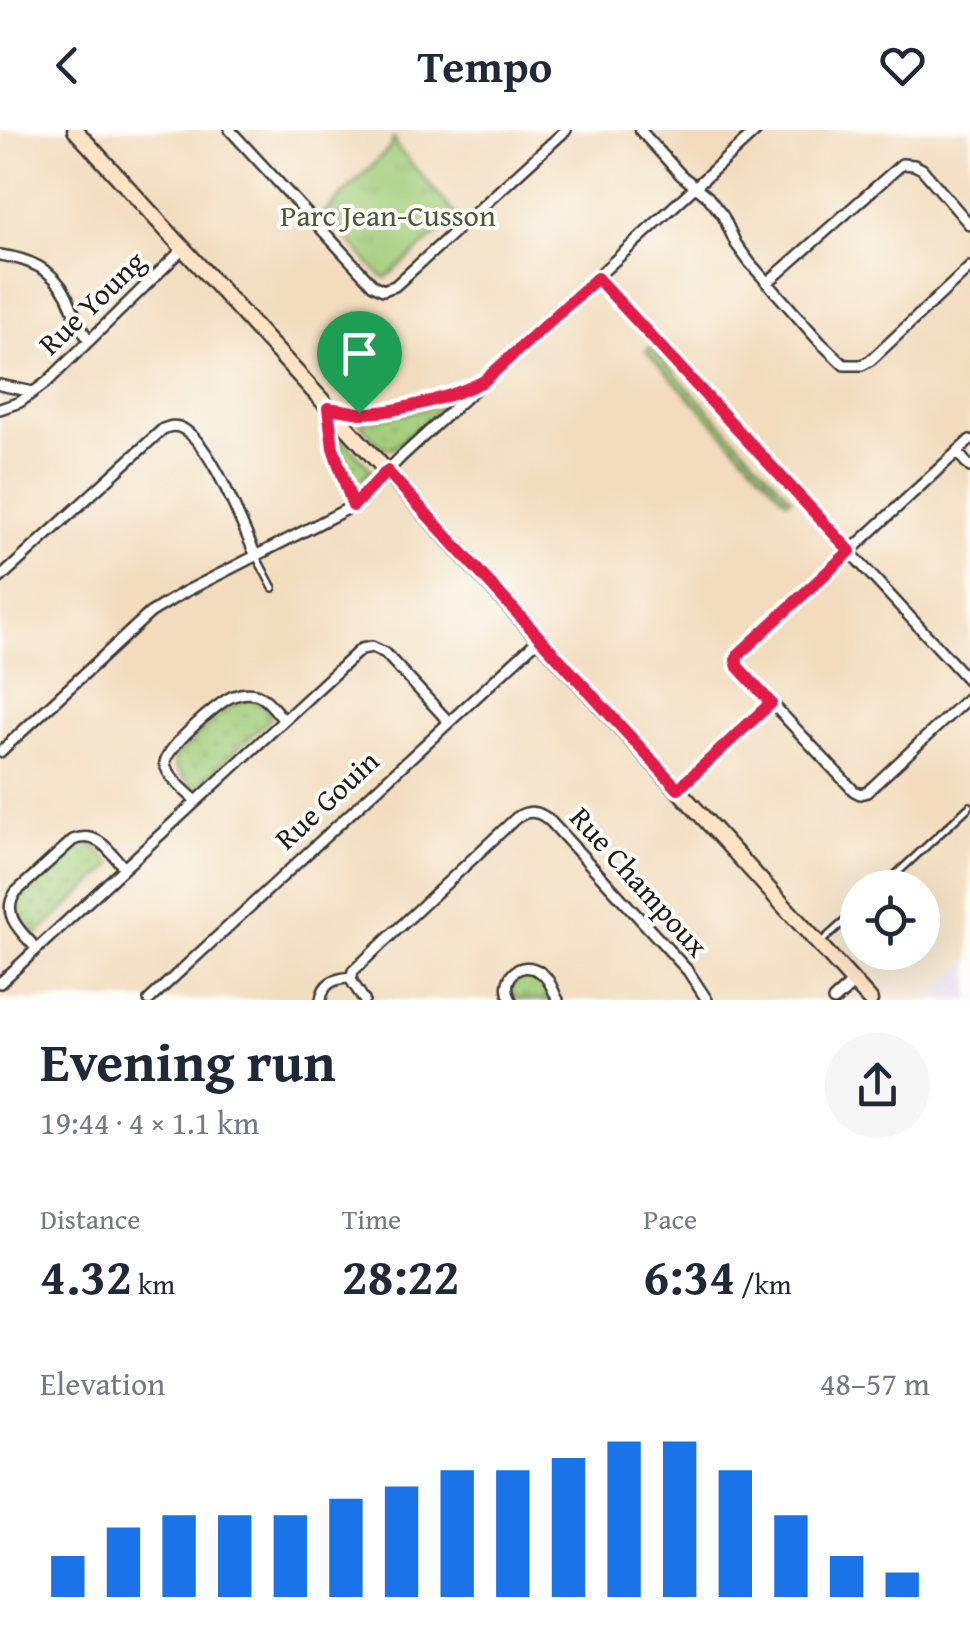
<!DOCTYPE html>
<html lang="en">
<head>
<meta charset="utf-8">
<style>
  body { margin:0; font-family:"Gentium Book Plus",serif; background:#f6f6f7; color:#1f2937; height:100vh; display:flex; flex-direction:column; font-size:38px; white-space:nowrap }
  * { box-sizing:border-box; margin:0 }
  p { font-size:32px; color:#747a83 }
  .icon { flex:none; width:55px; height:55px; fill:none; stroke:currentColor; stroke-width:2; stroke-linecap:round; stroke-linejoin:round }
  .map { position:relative; height:870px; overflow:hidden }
  .panel { display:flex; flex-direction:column; background:#fff; flex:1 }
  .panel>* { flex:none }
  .fabs { position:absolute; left:840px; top:740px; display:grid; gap:20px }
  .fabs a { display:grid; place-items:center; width:100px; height:100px; border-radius:50%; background:#fff; box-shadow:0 10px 40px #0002; font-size:50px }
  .pin { position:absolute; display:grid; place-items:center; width:85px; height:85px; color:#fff; margin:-102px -42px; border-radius:50% 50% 50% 0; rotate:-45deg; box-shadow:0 0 10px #0007 }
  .pin .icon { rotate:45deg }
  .round { display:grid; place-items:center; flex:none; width:105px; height:105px; border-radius:52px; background:#f6f6f7 }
  .overview { display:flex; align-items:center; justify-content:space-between; height:170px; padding:0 40px }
  h1 { font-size:55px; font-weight:800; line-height:75px }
  .metrics { display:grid; grid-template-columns:repeat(3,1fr); gap:15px; height:170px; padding:10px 40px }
  .metrics div { display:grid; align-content:center }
  .metrics b { font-size:50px; font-weight:800 }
  .metrics small { font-size:28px; font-weight:400 }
  .metrics p { font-size:28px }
  .chart { height:280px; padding:20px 40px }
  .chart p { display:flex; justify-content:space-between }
  .chart svg { width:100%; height:180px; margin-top:10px; stroke:#1a73e8; stroke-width:6 }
  header { display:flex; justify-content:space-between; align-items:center; height:130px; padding:0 40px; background:#fff; font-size:45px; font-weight:800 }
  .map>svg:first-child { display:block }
  .built { fill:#e6d3f0 }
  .grass { fill:url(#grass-dots); stroke:#60744b; stroke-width:2.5 }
  .park { fill:url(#park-tufts); stroke:#60744b; stroke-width:2.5 }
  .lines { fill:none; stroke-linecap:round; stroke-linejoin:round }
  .service-casing { stroke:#3c3934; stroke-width:10 }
  .minor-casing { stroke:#3c3934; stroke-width:14 }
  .tertiary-casing { stroke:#3c3934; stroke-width:16 }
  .secondary-casing { stroke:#3c3934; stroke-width:19 }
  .service { stroke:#fff; stroke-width:5 }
  .minor { stroke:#fff; stroke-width:9 }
  .tertiary { stroke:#fff; stroke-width:11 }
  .secondary { stroke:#fee4c5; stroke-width:14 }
  .route-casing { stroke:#fff; stroke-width:20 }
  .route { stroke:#e11d48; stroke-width:12 }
  .labels { text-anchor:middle; stroke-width:8; stroke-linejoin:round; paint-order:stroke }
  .park-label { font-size:30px; fill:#4b5a3d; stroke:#fdfcf7 }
  .street-label { font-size:30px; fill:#1c1c1c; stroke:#fdfcf7 }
</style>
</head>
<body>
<header><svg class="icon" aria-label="back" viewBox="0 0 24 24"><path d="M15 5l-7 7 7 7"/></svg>Tempo<svg class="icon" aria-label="heart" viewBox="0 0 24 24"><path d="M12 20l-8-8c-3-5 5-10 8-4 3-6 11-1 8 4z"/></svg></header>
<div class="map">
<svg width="970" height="870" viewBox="0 0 970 870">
  <defs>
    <pattern id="grass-dots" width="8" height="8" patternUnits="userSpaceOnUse" patternTransform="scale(2.5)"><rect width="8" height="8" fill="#a3cd7a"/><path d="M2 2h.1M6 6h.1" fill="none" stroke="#8caf69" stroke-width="1.8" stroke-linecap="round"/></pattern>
    <pattern id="park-tufts" width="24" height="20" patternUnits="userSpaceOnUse" patternTransform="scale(2.5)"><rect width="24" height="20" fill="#a3cd7a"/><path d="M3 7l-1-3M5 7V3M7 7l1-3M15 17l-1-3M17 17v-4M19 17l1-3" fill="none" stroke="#8caf69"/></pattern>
  </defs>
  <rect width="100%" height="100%" fill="#fdfcf7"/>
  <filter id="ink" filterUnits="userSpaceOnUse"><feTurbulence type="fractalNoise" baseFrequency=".01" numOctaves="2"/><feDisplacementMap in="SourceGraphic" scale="20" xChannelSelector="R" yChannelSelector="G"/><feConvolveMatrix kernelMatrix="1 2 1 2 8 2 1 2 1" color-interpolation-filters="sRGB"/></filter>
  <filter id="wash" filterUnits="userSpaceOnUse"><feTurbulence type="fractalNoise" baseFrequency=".0048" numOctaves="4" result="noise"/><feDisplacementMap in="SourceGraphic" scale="40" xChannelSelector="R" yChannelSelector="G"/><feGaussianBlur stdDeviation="2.25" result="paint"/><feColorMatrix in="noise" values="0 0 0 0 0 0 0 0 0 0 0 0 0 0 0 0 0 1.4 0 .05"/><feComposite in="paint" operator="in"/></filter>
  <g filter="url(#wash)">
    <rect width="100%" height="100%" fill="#f2dcbd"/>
    <path class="built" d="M970,830V870H927Z"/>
    <path class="grass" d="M650,217L791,368L787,371L646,221Z
      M437,276L438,280L392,319L379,315L360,293Z
      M340,306L372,341L354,357L338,307Z
      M247,569L258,571L272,587L194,659L175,637L174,628L225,579Z
      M86,713L95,716L113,735L35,806L17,785L18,771L75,717Z
      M527,843C542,845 545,858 552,870C543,870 525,870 517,868C503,858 516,846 527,843Z"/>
    <path class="park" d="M392,9L396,10V16L457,86L449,93L456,101L449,94L386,148L380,145L331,91L321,99L330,91L323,84L391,17Z"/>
  </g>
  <g filter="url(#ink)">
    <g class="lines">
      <g class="service-casing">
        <path id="service" d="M256,426L273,458
          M881,758L970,676
          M820,813L858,779"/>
      </g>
      <g class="minor-casing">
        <path id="minor" d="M230,0L373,155L383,160L395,156L566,0
          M640,0L681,45L708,67L723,86L736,114L750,133L820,212L844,235H862L871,230L970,137
          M0,125C29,129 53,139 67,166C74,182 78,196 89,210
          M597,148L970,552
          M767,153L902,34L914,35L922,39L970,95
          M0,255L33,262
          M0,279L20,272L47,252L184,118
          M970,310L739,524L736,530L738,537L854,661L860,664L867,662L970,566
          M957,322L970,337
          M353,376L333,318L329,277C339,279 349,282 360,283C386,284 451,268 475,256
          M0,448L163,299C169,297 172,295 179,297C210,308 242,396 256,426
          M0,622L150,483L181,464L353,376L401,327L757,0
          M678,659L771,573
          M196,671C187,662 167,647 165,634C163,620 218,573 231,567C238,564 247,562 255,564C267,567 276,582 284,590
          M37,819C21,802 0,784 16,762L73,710C97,700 110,721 124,738
          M0,853L361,519L372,517L385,523L449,592
          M149,870L540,508
          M321,870C323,852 335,849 351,847
          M364,870L351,850L353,841L516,688C529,679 540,681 551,692L688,841L707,870
          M511,870C499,849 520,828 540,842C549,847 553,861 558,870"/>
      </g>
      <g class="tertiary-casing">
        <path id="tertiary" d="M834,870L854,852"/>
      </g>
      <g class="secondary-casing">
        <path id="secondary" d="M75,0L870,870"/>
      </g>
      <use href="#service" class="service"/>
      <use href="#minor" class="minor"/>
      <use href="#tertiary" class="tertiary"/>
      <use href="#secondary" class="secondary"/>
    </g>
  </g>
  <g class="lines" filter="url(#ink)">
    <g class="route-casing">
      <path id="route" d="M597,148L850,421L739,524L736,530L738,537L771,573L678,659L387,341L353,376L333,318L328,278C339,279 350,282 360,283C392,284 455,266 484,251Z"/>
    </g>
    <use href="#route" class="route"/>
  </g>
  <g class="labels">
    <g class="park-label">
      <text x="388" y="96">Parc Jean-Cusson</text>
    </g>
    <g class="street-label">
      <text transform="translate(92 173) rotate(-44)" y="10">Rue Young</text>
      <text transform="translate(327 670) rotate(-43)" y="10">Rue Gouin</text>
      <text transform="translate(639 752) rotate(48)" y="10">Rue Champoux</text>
    </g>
  </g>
</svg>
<div class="fabs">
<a><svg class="icon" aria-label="locate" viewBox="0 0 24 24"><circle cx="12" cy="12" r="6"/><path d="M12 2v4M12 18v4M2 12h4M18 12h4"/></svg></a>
</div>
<div class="pin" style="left:359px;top:283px;background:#1e9e55"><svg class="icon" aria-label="arrive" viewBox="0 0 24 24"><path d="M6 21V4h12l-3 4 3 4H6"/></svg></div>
</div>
<section class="panel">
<div class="overview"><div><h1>Evening run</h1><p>19:44 · 4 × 1.1 km</p></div><a class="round"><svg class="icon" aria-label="share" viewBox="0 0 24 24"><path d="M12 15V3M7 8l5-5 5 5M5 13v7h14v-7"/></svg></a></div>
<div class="metrics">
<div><p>Distance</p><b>4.32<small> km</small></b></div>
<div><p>Time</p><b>28:22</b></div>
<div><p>Pace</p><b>6:34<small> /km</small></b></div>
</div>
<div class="chart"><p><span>Elevation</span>48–57 m</p>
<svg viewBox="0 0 160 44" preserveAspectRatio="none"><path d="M5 44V34M15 44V27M25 44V24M35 44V24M45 44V24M55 44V20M65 44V17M75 44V13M85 44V13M95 44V10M105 44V6M115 44V6M125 44V13M135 44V24M145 44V34M155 44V38"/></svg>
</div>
</section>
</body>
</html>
